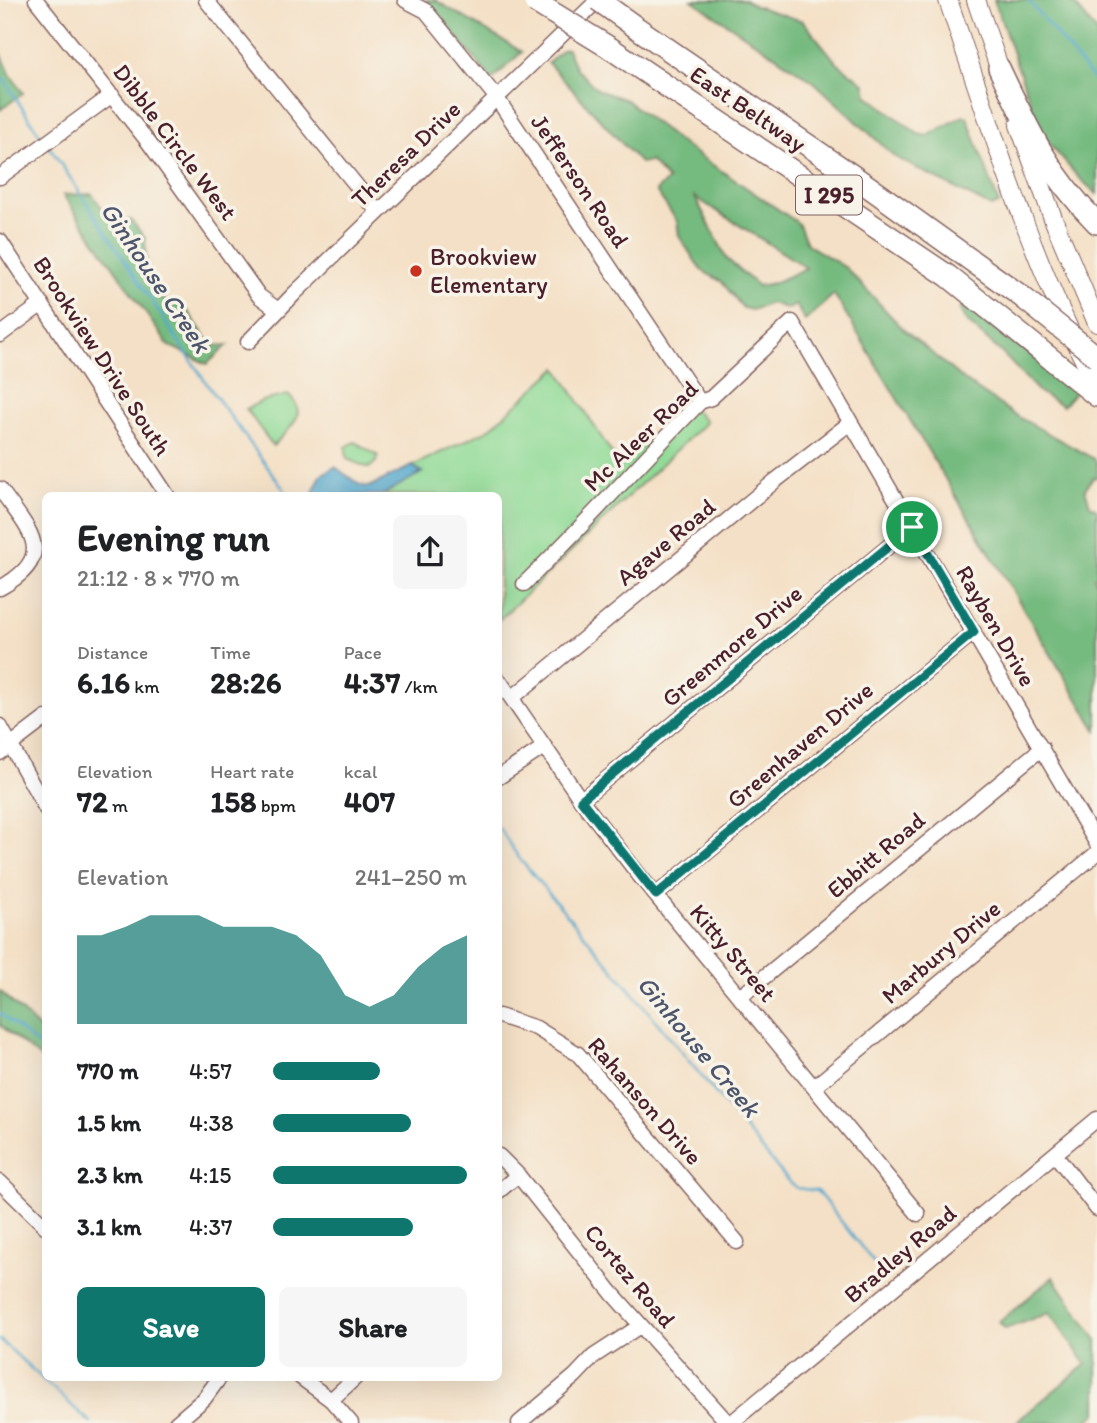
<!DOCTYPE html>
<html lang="en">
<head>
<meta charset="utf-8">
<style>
  body { margin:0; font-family:Itim,sans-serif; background:#f6f6f6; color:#202124; height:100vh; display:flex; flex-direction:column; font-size:26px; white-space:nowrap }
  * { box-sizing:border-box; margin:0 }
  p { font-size:23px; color:#757577 }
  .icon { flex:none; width:38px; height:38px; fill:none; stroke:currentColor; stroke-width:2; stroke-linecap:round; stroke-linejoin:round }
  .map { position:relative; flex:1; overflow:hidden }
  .drawer { position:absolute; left:42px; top:492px; width:460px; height:889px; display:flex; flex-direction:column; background:#fff; border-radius:10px; box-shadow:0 7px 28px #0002 }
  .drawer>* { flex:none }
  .pin { position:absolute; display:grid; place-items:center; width:60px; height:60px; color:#fff; margin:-30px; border:4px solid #fff; border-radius:50%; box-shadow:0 2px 7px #0007 }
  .round { display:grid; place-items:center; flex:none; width:74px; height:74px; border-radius:10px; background:#f6f6f6 }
  .overview { display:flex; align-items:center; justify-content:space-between; height:119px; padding:0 35px }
  h1 { font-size:38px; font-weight:700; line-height:52px }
  .figures { display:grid; grid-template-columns:repeat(3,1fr); gap:10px; height:119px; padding:7px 35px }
  .figures div { display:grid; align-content:center }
  .figures b { font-size:30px; font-weight:700 }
  .figures small { font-size:19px; font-weight:400 }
  .figures p { font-size:19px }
  .chart { height:196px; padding:14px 35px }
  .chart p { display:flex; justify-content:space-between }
  .chart svg { width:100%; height:126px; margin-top:7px; fill:#0f766e; opacity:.7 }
  .button { display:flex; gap:14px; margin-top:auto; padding:14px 35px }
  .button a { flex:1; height:80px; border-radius:10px; background:#0f766e; color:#fff; font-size:28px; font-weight:700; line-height:80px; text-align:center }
  .button a+a { background:#f6f6f6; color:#202124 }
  ul { padding:0 35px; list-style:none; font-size:23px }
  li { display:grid; grid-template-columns:112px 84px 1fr; align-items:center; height:52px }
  li i { height:18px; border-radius:9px; background:#0f766e }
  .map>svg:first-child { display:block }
  .green { fill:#90da96; stroke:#6d7c60; stroke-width:2 }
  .forest { fill:#74ba7f; stroke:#5f6c55; stroke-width:2; fill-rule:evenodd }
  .water { fill:#51a7cd; stroke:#4e637c; stroke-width:2 }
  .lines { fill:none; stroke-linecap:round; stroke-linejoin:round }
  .stream { stroke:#51a7cd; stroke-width:2.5 }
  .minor-casing { stroke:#866361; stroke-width:17 }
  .major-casing { stroke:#866361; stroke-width:20 }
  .highway-casing { stroke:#866361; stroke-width:24 }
  .minor { stroke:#fff; stroke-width:14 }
  .major { stroke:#fff; stroke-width:18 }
  .highway { stroke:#fff; stroke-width:21 }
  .highway-bridge-casing { stroke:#866361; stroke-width:24; stroke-linecap:butt }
  .highway-bridge { stroke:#fff; stroke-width:21 }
  .route-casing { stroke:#fff; stroke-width:14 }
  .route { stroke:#0f766e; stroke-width:9 }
  .poi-dot { fill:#c8321e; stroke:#f7f3e8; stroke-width:2.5 }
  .labels { text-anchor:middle; stroke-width:7; stroke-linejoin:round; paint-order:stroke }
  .shield { fill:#f7f3e8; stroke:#7e5f64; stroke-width:2 }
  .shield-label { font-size:23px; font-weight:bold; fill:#4a1f2b }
  .street-label { font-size:24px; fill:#4a1f2b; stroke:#f7f3e8 }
  .poi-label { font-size:24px; fill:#4a1f2b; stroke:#f7f3e8; text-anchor:start }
  .water-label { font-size:26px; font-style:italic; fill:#4d556c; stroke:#f7f3e8 }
</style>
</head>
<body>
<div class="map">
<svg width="1097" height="1423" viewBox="0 0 1097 1423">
  <rect width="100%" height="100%" fill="#f7f3e8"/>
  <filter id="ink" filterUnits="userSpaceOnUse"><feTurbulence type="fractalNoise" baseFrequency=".0143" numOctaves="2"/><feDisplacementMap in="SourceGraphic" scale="14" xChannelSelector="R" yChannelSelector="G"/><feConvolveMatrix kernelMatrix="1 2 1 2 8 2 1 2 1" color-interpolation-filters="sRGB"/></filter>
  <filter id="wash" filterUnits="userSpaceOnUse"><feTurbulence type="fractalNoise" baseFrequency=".00686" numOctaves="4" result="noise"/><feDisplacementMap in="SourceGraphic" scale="28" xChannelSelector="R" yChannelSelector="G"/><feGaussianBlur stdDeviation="1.57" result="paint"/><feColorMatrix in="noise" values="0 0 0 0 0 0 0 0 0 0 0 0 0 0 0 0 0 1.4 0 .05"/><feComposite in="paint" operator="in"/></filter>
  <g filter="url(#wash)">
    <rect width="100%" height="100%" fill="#f4e0c6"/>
    <path class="green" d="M557,368L620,466L688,403L706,422L499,620V495H382L422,472L412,466L488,430Z
      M288,395C311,415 288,429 273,446L246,409L262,401Z
      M355,442L378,456L376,462L369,468L347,459L346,447Z"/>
    <path class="forest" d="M426,0H435L522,52L492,80Z
      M692,0H745L755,6L803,21L837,63L865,84L867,95L918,134L927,136L963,116L967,117L999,204L991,207L895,157L814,82Z
      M994,0H1071L1097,32V194L1077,176L1042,135Z
      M567,49L576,69L598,90L626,100L682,144L798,223L807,244L846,268L904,330L964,380L1015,415L1094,459L1097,463V477L1093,478L1085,489L1090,505L1097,509V575L1094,577L1097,584V731L834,294L805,321L796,305L788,309L771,303L752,310L743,308L722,282L701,270L679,236L677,221L656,191L668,180L650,161L640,163L548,63L562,50ZM695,197L805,267L806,268L774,283L758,286L727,259Z
      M0,51L10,74L23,93L0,110Z
      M92,194L110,219L131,220L145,238L147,267L162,299L187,310L212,346L228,345L207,364L168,345L63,195Z
      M959,308H969L1077,390L1063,406L1039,392L1001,352L966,321Z
      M0,991L45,1034V1062L0,1025Z
      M1053,1277L1097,1340V1413L1085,1423H1015L1086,1364L1049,1313L1005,1329L999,1322Z"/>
    <path class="water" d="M412,466L423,472L382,495H316L313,492L321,475L335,467L360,485L369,487Z"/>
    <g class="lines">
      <path class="stream" d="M1028,0L1097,84
        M0,74L42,138
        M49,146L209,387L288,495
        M499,828L519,858L613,969L789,1182L797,1188L817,1191L882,1273
        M0,1013L46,1052
        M0,1340L91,1423"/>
    </g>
  </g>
  <g filter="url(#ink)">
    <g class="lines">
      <g class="minor-casing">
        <path id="minor" d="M36,0L149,143L259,296L278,310
          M206,0L378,212
          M405,0L426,11L496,97L700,402
          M0,177L112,95
          M0,241L167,495
          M0,335L42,304
          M248,342L295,293L598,0
          M0,489C29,531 59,555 0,588
          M524,584C584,525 641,462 700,402L711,398L792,322L1097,844
          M499,680L581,800L639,875L918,1214
          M512,698L775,481L850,423
          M0,726L46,809
          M0,753L46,718
          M499,777L544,747
          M581,800L912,527
          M656,895L974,632
          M740,997L1042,748
          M499,1016L536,1028L578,1054L737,1242
          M814,1087L1097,853
          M1055,1154L1097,1209
          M499,1156L518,1175L612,1293L728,1423
          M0,1182L46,1227
          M499,1191L518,1175
          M300,1377L331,1400L351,1423
          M331,1400L356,1377
          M176,1423L204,1399L220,1377
          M519,1423L575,1376L594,1356L640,1326
          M731,1423L1097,1119"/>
      </g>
      <g class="major-casing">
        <path id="major" d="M948,0C992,130 1032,264 1097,385
          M976,0L1003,79
          M1019,125L1054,221L1097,323"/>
      </g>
      <g class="highway-casing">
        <path id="highway" d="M637,28L869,187L1021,296
          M610,48L948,276L1097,396
          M999,68C1028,129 1049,175 1097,223"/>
      </g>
      <use href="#minor" class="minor"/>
      <use href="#major" class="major"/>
      <use href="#highway" class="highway"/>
      <g class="highway-bridge-casing">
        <path id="highway-bridge" d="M598,0L637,28
          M535,2L610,48
          M1021,296L1097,357"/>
      </g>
      <use href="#highway-bridge" class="highway-bridge"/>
    </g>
  </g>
  <g class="lines" filter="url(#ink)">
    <g class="route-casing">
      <path id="route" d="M912,527L974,632L656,895L581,800Z"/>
    </g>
    <use href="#route" class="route"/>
  </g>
  <circle class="poi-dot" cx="416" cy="271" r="7"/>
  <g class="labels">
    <rect class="shield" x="796" y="175.5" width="66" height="39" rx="5"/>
    <g class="shield-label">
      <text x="829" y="203">I 295</text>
    </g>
    <g class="street-label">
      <text transform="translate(748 109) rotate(34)" y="8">East Beltway</text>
      <text transform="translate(175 142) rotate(53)" y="8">Dibble Circle West</text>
      <text transform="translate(406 154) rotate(-44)" y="8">Theresa Drive</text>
      <text transform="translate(580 181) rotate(56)" y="8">Jefferson Road</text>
      <text transform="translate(102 356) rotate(57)" y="8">Brookview Drive South</text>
      <text transform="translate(641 436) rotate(-44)" y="8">Mc Aleer Road</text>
      <text transform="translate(666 542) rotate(-40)" y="8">Agave Road</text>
      <text transform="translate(996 626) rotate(60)" y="8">Rayben Drive</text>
      <text transform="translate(732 646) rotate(-40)" y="8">Greenmore Drive</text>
      <text transform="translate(800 745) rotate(-40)" y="8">Greenhaven Drive</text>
      <text transform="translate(876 855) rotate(-40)" y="8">Ebbitt Road</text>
      <text transform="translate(941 952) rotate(-40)" y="8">Marbury Drive</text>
      <text transform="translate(733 953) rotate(50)" y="8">Kitty Street</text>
      <text transform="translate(645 1101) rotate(49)" y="8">Rahanson Drive</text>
      <text transform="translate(900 1254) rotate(-40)" y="8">Bradley Road</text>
      <text transform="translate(630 1276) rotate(50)" y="8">Cortez Road</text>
    </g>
    <g class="poi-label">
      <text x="430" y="265">Brookview<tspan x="430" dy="28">Elementary</tspan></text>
    </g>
    <g class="water-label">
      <text transform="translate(156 277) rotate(56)" y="9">Ginhouse Creek</text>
      <text transform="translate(699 1046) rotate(50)" y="9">Ginhouse Creek</text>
    </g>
  </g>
</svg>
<div class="pin" style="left:912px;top:527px;background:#1e9e55"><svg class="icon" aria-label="arrive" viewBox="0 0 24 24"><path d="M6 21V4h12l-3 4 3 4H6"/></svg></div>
<section class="drawer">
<div class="overview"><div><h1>Evening run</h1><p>21:12 · 8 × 770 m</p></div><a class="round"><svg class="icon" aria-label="share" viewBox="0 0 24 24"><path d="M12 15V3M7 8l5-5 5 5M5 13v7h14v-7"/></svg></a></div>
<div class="figures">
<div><p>Distance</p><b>6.16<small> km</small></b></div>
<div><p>Time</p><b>28:26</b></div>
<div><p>Pace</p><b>4:37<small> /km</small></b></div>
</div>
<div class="figures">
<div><p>Elevation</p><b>72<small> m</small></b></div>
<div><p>Heart rate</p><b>158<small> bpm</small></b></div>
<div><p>kcal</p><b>407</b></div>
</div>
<div class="chart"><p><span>Elevation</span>241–250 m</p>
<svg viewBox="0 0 160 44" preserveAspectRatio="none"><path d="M0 44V13L10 13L20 10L30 6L40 6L50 6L60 10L70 10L80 10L90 13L100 20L110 34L120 38L130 34L140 24L150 17L160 13V44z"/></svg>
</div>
<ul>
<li><b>770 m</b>4:57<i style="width:55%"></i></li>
<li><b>1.5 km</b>4:38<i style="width:71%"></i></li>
<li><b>2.3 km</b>4:15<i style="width:100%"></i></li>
<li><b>3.1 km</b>4:37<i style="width:72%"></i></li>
</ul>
<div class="button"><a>Save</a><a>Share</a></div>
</section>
</div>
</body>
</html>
